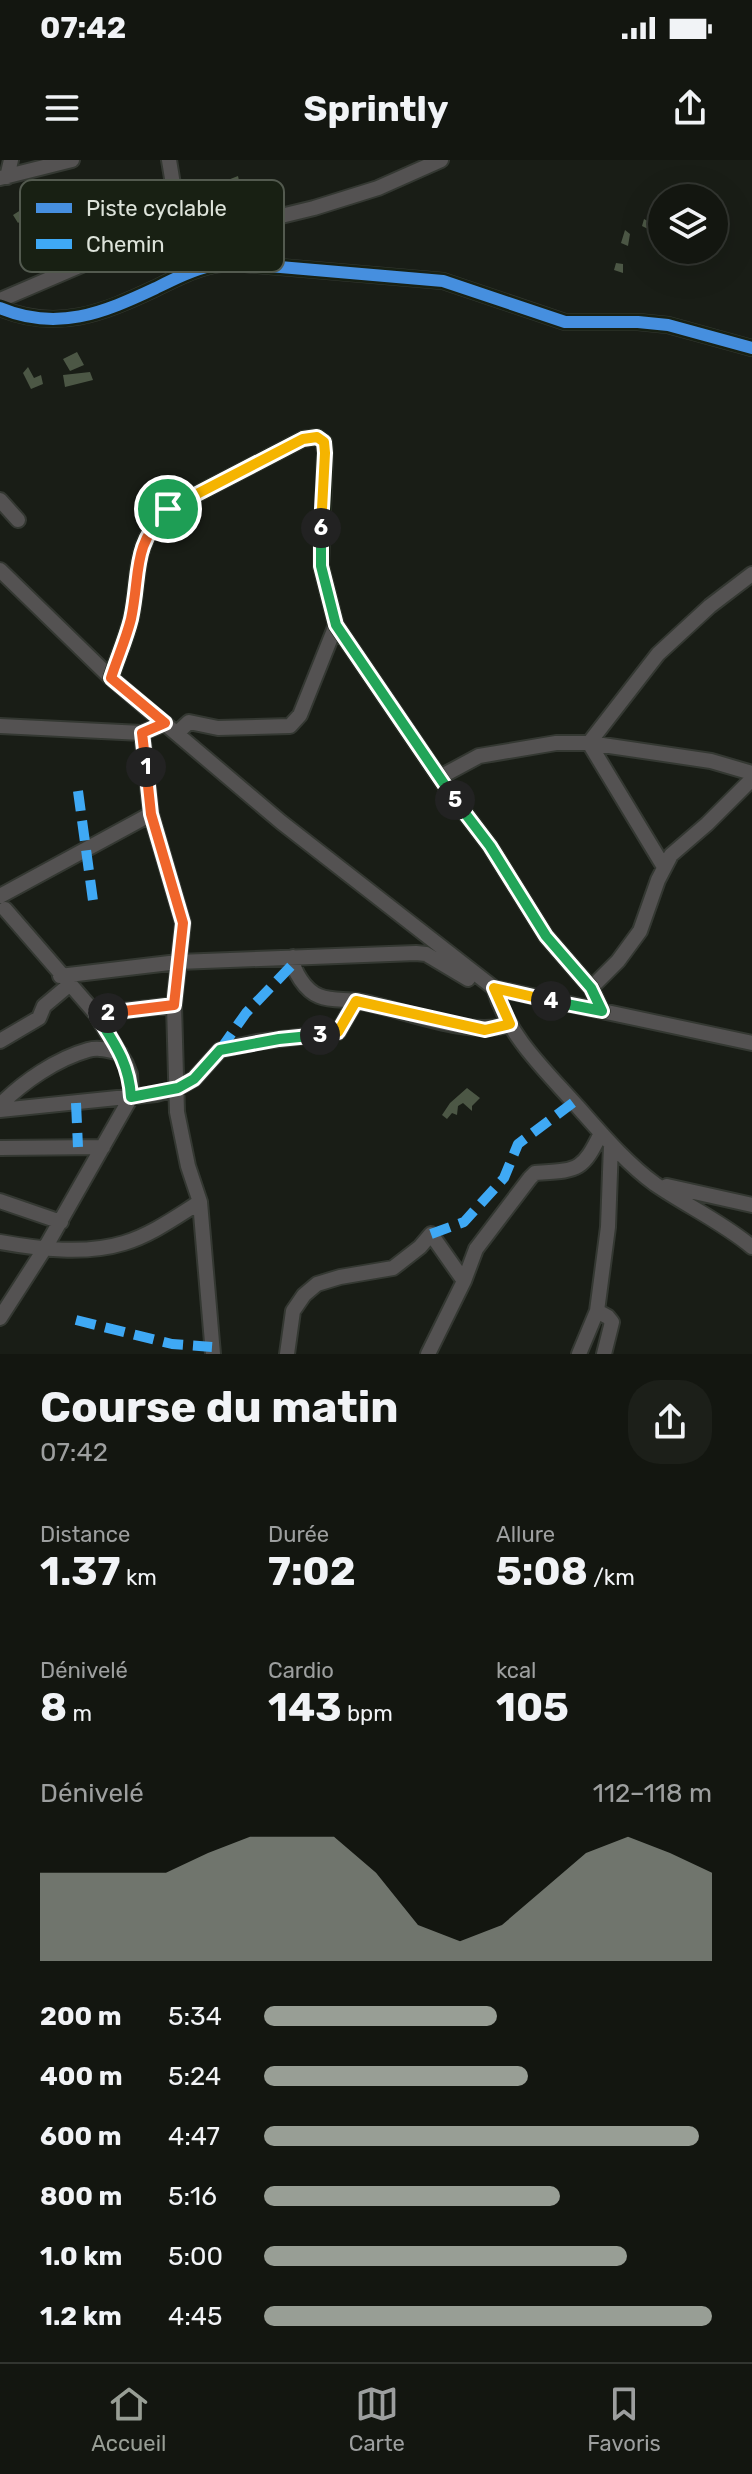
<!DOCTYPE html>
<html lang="fr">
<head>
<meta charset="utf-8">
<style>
  body { margin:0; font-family:Rubik,sans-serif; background:#1c1f19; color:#f1f3f6; height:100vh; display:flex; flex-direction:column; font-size:30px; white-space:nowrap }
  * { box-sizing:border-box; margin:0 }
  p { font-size:26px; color:#9d9f9f }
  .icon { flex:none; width:44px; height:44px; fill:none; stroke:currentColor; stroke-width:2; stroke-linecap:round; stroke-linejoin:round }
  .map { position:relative; height:1194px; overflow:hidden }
  .details { display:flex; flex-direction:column; background:#131610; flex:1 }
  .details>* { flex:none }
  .controls { position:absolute; left:648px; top:24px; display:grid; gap:16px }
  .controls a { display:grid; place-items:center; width:80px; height:80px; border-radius:50%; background:#131610; box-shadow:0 8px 32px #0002,0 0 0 2px #323530; font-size:40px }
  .pin { position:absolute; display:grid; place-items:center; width:68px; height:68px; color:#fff; margin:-34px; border:4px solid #fff; border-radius:50%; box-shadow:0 2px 8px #0007 }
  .km { position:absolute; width:40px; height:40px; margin:-20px; border-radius:50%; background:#222; color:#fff; font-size:22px; line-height:40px; text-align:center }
  .round { display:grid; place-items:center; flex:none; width:84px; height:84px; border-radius:32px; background:#1c1f19 }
  .headline { display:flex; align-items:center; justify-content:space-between; height:136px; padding:0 40px }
  h1 { font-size:44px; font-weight:700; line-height:60px }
  .stats { display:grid; grid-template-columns:repeat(3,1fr); gap:12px; height:136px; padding:8px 40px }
  .stats div { display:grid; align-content:center }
  .stats b { font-size:40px; font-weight:700 }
  .stats small { font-size:22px; font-weight:400 }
  .stats p { font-size:22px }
  .chart { height:224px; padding:16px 40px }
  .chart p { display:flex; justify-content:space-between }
  .chart svg { width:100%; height:144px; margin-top:8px; fill:#989e95; opacity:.7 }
  ul { padding:0 40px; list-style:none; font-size:26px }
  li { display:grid; grid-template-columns:128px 96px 1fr; align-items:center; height:60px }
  li i { height:20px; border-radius:10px; background:#989e95 }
  .status { display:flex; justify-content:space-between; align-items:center; height:56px; padding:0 40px; background:#131610; direction:ltr }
  .status svg { height:22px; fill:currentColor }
  header { display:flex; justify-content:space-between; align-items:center; height:104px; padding:0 40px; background:#131610; font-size:36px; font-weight:700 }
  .tabs { display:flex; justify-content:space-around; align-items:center; height:112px; border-top:2px solid #323530; background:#131610; font-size:22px; color:#9d9f9f }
  .tabs a { display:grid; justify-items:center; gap:4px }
  .tabs .current { color:#989e95 }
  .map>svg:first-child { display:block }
  .building { fill:#4c5745 }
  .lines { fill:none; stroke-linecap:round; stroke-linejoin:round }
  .minor-casing { stroke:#343832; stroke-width:18 }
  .minor { stroke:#545252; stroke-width:14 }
  .quiet { stroke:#3fa9f5; stroke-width:10; stroke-dasharray:20 10; stroke-linecap:butt }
  .cycleway-casing { stroke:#182013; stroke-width:17 }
  .cycleway { stroke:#468fdf; stroke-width:12 }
  .split-1-casing { stroke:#fff; stroke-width:16 }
  .split-2-casing { stroke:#fff; stroke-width:16 }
  .split-3-casing { stroke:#fff; stroke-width:16 }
  .split-4-casing { stroke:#fff; stroke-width:16 }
  .split-5-casing { stroke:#fff; stroke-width:16 }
  .split-6-casing { stroke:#fff; stroke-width:16 }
  .split-7-casing { stroke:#fff; stroke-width:16 }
  .split-1 { stroke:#f0652b; stroke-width:10 }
  .split-2 { stroke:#f0652b; stroke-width:10 }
  .split-3 { stroke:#22a559; stroke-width:10 }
  .split-4 { stroke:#f5b400; stroke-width:10 }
  .split-5 { stroke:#22a559; stroke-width:10 }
  .split-6 { stroke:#22a559; stroke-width:10 }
  .split-7 { stroke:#f5b400; stroke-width:10 }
  .key { fill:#182013; stroke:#535a4f; stroke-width:2 }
  .key-label { font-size:22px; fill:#dde3da }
</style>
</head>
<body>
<div class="status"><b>07:42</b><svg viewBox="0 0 49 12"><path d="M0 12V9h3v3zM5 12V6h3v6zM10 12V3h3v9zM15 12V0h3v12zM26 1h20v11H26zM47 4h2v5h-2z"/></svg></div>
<header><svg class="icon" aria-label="menu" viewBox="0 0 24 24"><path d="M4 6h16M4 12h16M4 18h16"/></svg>Sprintly<svg class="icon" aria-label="share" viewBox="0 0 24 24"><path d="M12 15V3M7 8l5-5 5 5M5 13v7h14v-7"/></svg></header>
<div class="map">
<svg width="752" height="1194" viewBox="0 0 752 1194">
  <rect width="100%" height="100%" fill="#191d16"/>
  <path class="building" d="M238,16L240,25L221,27L220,23Z
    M137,19L141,20V31L133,29Z
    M27,46L32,51L18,63L13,55Z
    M644,59L653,64L650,70L642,66Z
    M625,70L630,74L628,86L621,83Z
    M616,103L623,104V113L614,110Z
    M77,192L84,205L70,211L63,199Z
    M28,207L34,218L41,215L43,224L31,229L23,213Z
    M90,212L93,220L65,227L63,215Z
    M467,928L480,938L472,946V951L463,943L458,946L457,955L452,953L447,959L442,955L450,943Z"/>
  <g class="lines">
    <g class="minor-casing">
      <path id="minor" d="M169,0L182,79
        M7,17L11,0
        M0,18L72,0
        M0,140L84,104L314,48L378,28L441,0
        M0,148C57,172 103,153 156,128C174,119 194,109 214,105C224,103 235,104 245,104L443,121L565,162H638L668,165L752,188
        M0,340L18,360
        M0,410L111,518L281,662L494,828L752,883
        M111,518C117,499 126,479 131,459C141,412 131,386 168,349L303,279L317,277L324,282L325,293L321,406L336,465L452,636L490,686L546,776L591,828L602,851
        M0,566L142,573
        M177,573L189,562L218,568L290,566L300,555L336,465
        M589,583L658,494L710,446L752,414
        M589,583L664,707
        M440,617L479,596L556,583H589L711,601L752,613
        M151,654L183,763L174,845L177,952L188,1006L200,1042
        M0,736L151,654L142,573L165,563
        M293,797C292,811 306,831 319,836C331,841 345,839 357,841C400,848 469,879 510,864
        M60,816L178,802L416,793L426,794L468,819
        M494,828C508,876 545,910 577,946C601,973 626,1003 655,1024C687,1046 722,1062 752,1087
        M591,828L618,801L640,771L658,720L671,695L707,664L752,619
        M96,854L174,845
        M0,881L39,858L44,846L69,825
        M0,945C23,922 56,899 88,890C98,887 109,890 120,893
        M0,950L156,934L178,928L194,919L220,890L257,882L338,872L356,841
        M0,988L103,987
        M667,1026L752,1045
        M0,1041L61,1062
        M0,1082C39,1089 85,1095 124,1083C151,1075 176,1057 200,1042L213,1194
        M464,1121L476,1089L530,1018L535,1013C578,1010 582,1012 601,973
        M597,1151L608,1157L612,1162L604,1194
        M0,1158L45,1088L131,937L130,914L126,904L96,854L5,749
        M287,1194L293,1151L304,1135L317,1124L340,1117L393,1108L420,1087L431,1074L464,1121L428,1194
        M579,1194L597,1151L608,1067L611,985"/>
    </g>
    <use href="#minor" class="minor"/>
    <path class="quiet" d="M78,631L94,748
      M220,890L246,853L292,805
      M76,943L78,987
      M431,1074L464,1062L504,1018L518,984L574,942
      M76,1160L172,1184L212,1187"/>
    <g class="cycleway-casing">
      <path id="cycleway" d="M0,148C57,172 103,153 156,128C174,119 194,109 214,105C224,103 235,104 245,104L443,121L565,162H638L668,165L752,188
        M111,518C117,499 126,479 131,459C141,412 131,386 168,349L303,279L317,277L324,282L325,293L321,406L336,465L452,636L490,686L546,776L591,828L602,851"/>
    </g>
    <use href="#cycleway" class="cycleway"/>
  </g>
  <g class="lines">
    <g class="split-1-casing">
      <path id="split-1" d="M146,607L142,573L165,563L111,518C117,499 126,479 131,459C141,412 131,387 168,349"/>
    </g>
    <g class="split-2-casing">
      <path id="split-2" d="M108,853L174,845L183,763L151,654L146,607"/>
    </g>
    <g class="split-3-casing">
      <path id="split-3" d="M108,853L96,854C114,883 129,902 131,937L178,928L194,919L220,890L279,879L320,875"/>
    </g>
    <g class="split-4-casing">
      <path id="split-4" d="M320,875L338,872L356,841L485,870L510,864L494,828L551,841"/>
    </g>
    <g class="split-5-casing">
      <path id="split-5" d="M455,640L490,686L546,776L591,828L602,851L551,841"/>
    </g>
    <g class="split-6-casing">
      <path id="split-6" d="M321,368V406L336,465L455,640"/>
    </g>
    <g class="split-7-casing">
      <path id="split-7" d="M168,349L303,279L317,277L324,282L325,293L321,368"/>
    </g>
    <use href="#split-1" class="split-1"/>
    <use href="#split-2" class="split-2"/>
    <use href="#split-3" class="split-3"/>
    <use href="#split-4" class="split-4"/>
    <use href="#split-5" class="split-5"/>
    <use href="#split-6" class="split-6"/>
    <use href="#split-7" class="split-7"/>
  </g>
  <rect x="20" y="20" width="264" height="92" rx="12" class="key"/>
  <rect x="36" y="43" width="36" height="10" fill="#468fdf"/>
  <rect x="36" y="79" width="36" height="10" fill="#3fa9f5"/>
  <g class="key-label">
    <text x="86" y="56">Piste cyclable</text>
    <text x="86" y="92">Chemin</text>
  </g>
</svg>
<div class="controls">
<a><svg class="icon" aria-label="layers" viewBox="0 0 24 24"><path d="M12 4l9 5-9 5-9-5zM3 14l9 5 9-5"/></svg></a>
</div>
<div class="pin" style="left:168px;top:349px;background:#1e9e55"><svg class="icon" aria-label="arrive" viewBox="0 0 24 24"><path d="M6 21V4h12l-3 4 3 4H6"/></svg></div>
<b class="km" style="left:146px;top:607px">1</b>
<b class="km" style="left:108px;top:853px">2</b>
<b class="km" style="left:320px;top:875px">3</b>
<b class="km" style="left:551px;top:841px">4</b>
<b class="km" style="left:455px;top:640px">5</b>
<b class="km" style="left:321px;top:368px">6</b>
</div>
<section class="details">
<div class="headline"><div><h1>Course du matin</h1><p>07:42</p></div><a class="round"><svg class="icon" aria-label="share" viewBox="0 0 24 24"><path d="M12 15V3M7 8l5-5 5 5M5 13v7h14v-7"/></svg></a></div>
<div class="stats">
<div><p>Distance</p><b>1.37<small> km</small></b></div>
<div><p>Durée</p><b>7:02</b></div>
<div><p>Allure</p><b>5:08<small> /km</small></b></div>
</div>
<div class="stats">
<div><p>Dénivelé</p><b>8<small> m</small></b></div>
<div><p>Cardio</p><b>143<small> bpm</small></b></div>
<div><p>kcal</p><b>105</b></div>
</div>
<div class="chart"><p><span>Dénivelé</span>112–118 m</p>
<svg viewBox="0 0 160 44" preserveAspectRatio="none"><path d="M0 44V17L10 17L20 17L30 17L40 11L50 6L60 6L70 6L80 17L90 33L100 38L110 33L120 22L130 11L140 6L150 11L160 17V44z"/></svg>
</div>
<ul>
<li><b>200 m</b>5:34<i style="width:52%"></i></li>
<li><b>400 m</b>5:24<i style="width:59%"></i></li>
<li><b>600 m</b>4:47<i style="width:97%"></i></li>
<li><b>800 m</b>5:16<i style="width:66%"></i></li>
<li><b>1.0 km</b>5:00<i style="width:81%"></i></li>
<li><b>1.2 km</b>4:45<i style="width:100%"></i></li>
</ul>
</section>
<nav class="tabs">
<a class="current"><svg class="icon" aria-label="home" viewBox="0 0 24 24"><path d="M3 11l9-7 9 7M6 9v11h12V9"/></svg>Accueil</a>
<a><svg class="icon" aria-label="map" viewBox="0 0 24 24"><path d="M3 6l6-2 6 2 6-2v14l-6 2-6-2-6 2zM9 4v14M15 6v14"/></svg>Carte</a>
<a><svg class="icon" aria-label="saved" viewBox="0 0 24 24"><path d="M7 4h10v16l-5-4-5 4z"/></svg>Favoris</a>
</nav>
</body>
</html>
